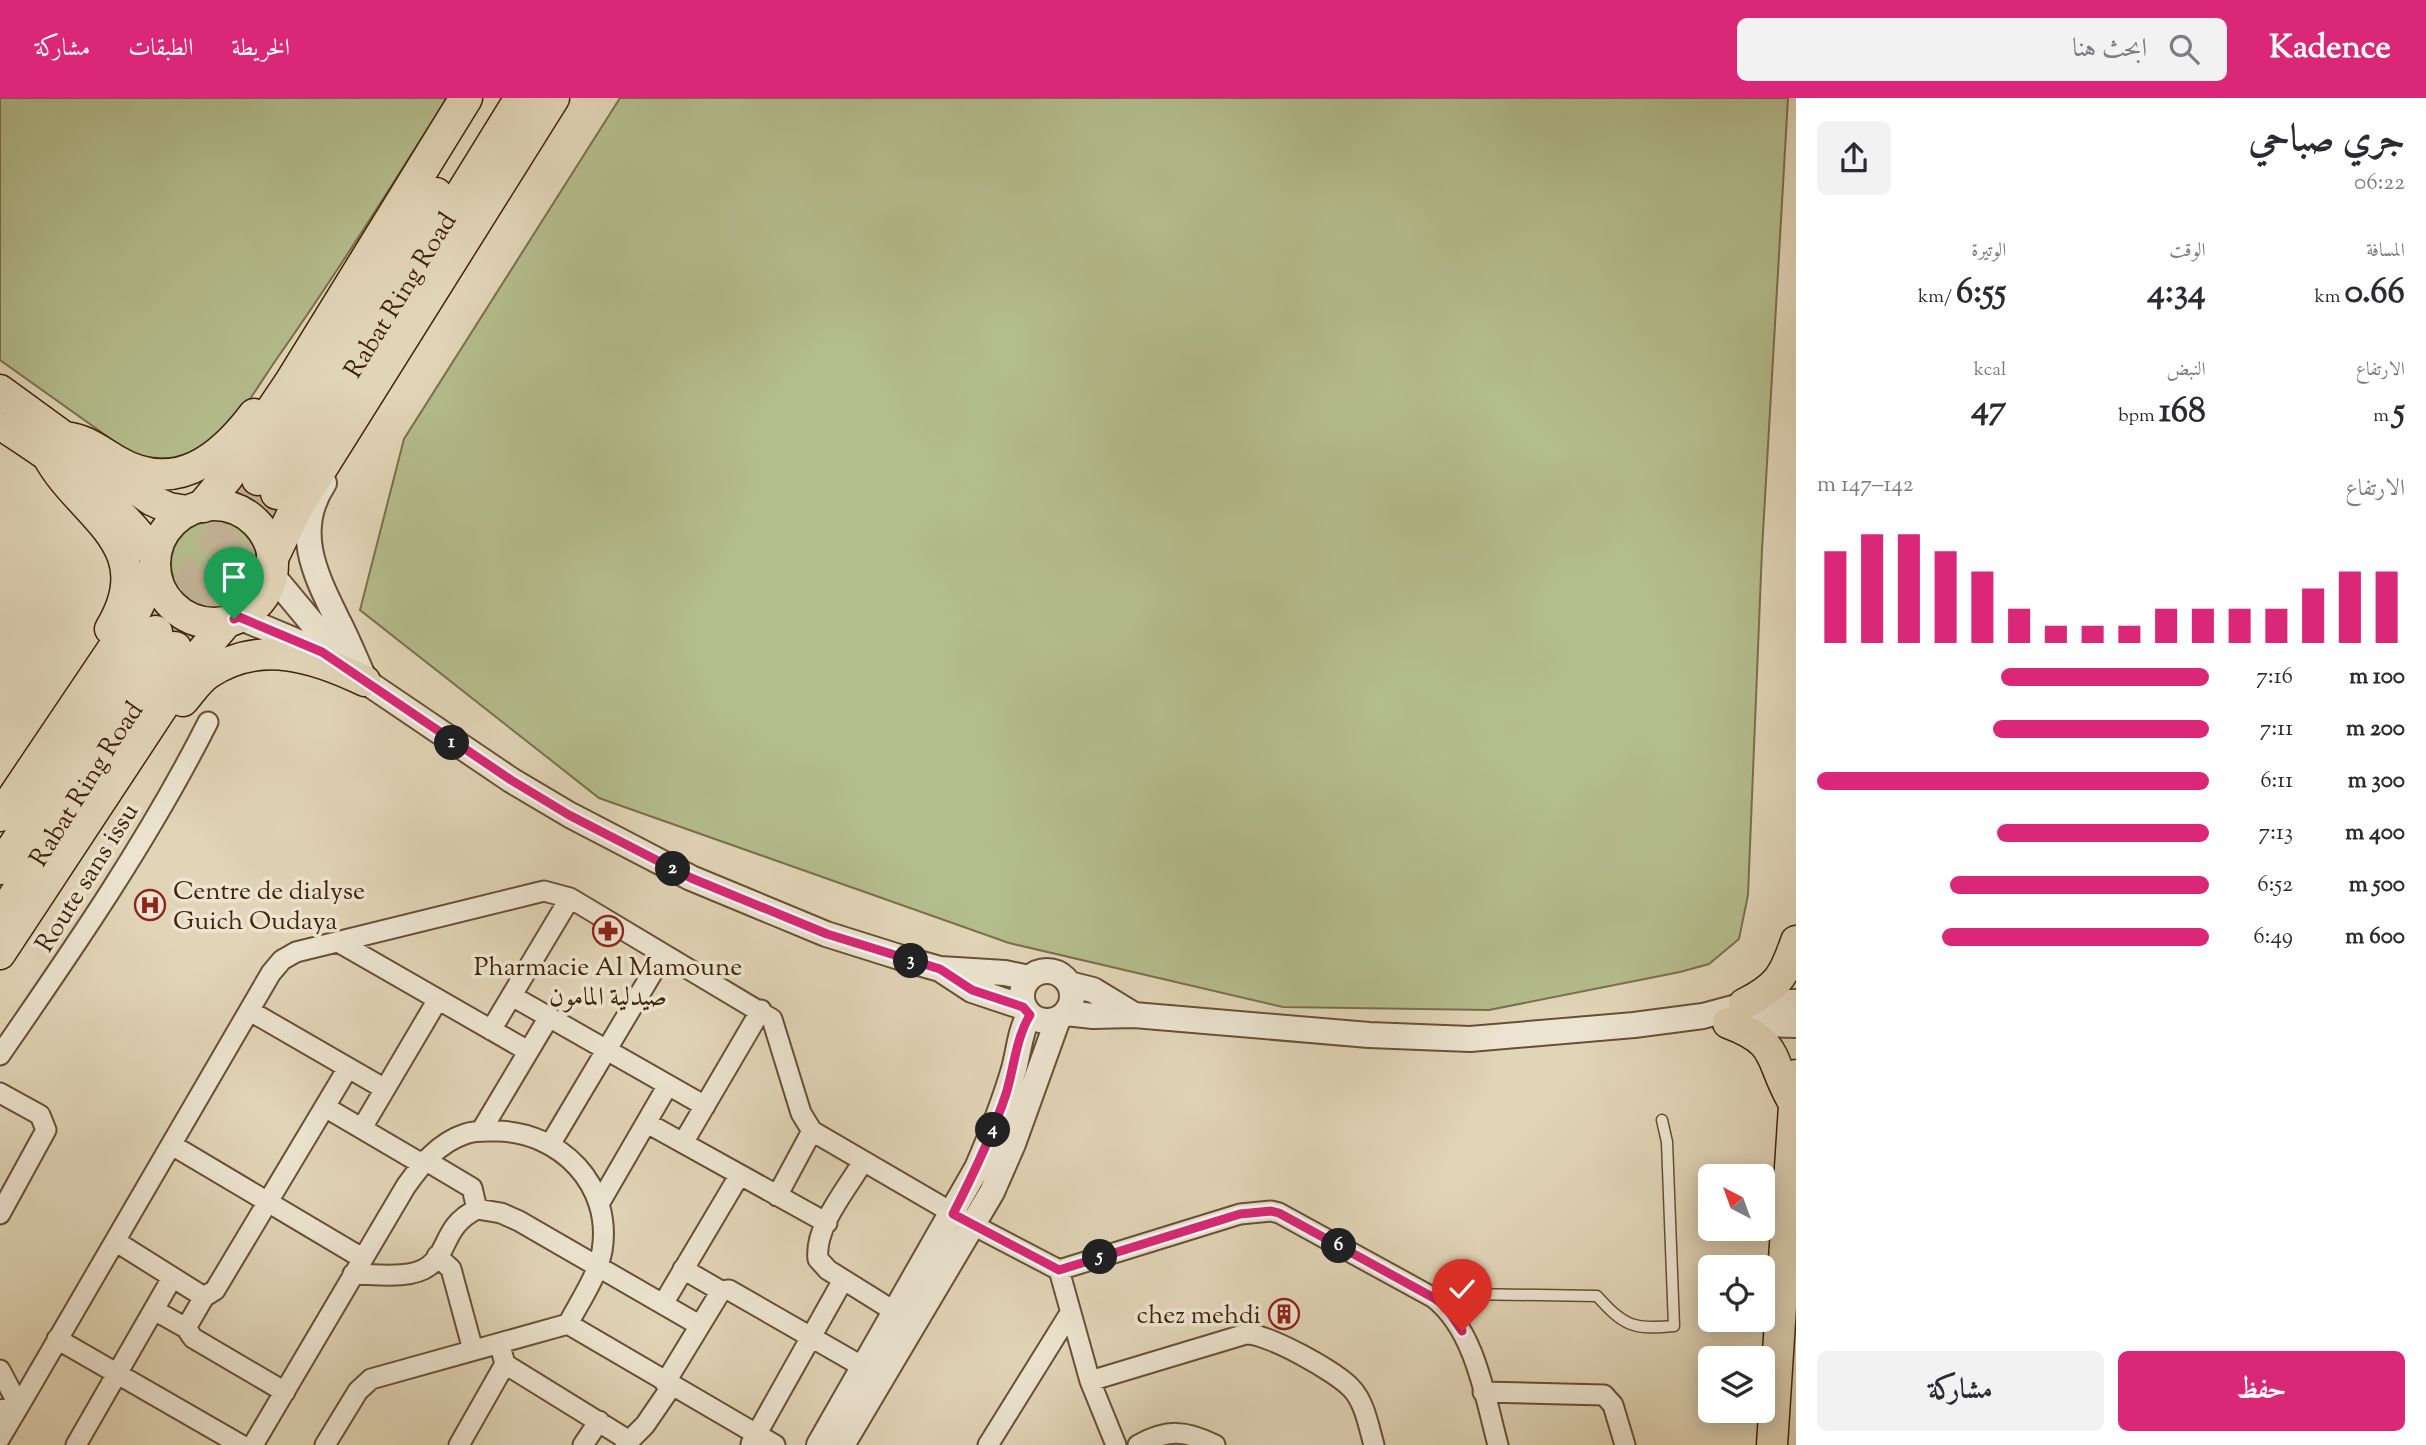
<!DOCTYPE html>
<html lang="ar">
<head>
<meta charset="utf-8">
<style>
  body { margin:0; font-family:"Sorts Mill Goudy",Amiri,serif; background:#f2f2f3; color:#2b2b33; direction:rtl; height:100vh; display:flex; flex-direction:column; font-size:26px; white-space:nowrap }
  * { box-sizing:border-box; margin:0 }
  p { font-size:23px; color:#7c7c81 }
  .icon { flex:none; width:38px; height:38px; fill:none; stroke:currentColor; stroke-width:2; stroke-linecap:round; stroke-linejoin:round }
  .map { position:relative; flex:1; overflow:hidden; direction:ltr }
  .sheet { display:flex; flex-direction:column; background:#fff; width:630px }
  .sheet>* { flex:none }
  .needle { width:46px; rotate:319deg }
  .fabs { position:absolute; left:1698px; top:1066px; display:grid; gap:14px }
  .fabs a { display:grid; place-items:center; width:77px; height:77px; border-radius:10px; background:#fff; box-shadow:0 4px 18px #0003; font-size:35px }
  .pin { position:absolute; display:grid; place-items:center; width:60px; height:60px; color:#fff; margin:-72px -30px; border-radius:50% 50% 50% 0; rotate:-45deg; box-shadow:0 0 7px #0007 }
  .pin .icon { rotate:45deg }
  .km { position:absolute; width:35px; height:35px; margin:-18px; border-radius:50%; background:#222; color:#fff; font-size:19px; line-height:35px; text-align:center }
  .round { display:grid; place-items:center; flex:none; width:74px; height:74px; border-radius:10px; background:#f2f2f3 }
  .head { display:flex; align-items:center; justify-content:space-between; height:119px; padding:0 21px }
  h1 { font-size:38px; font-weight:700; line-height:52px }
  .figures { display:grid; grid-template-columns:repeat(3,1fr); gap:10px; height:119px; padding:7px 21px }
  .figures div { display:grid; align-content:center }
  .figures b { font-size:35px; font-weight:700 }
  .figures small { font-size:19px; font-weight:400 }
  .figures p { font-size:19px }
  .chart { height:196px; padding:14px 21px }
  .chart p { display:flex; justify-content:space-between }
  .chart svg { width:100%; height:126px; margin-top:7px; stroke:#db2777; stroke-width:6 }
  .action { display:flex; gap:14px; margin-top:auto; padding:14px 21px }
  .action a { flex:1; height:80px; border-radius:10px; background:#db2777; color:#fff; font-size:28px; font-weight:700; line-height:80px; text-align:center }
  .action a+a { background:#f2f2f3; color:#2b2b33 }
  ul { padding:0 21px; list-style:none; font-size:23px }
  li { display:grid; grid-template-columns:112px 84px 1fr; align-items:center; height:52px }
  li i { height:18px; border-radius:9px; background:#db2777 }
  header { display:flex; align-items:center; gap:42px; box-sizing:border-box; height:98px; padding:0 35px; background:#db2777; color:#fff }
  header strong { font-size:33px }
  nav { display:flex; gap:38px; margin-inline-start:auto; font-size:24px }
  .search { width:490px; height:63px; background:#f2f2f3; display:flex; align-items:center; gap:18px; box-sizing:border-box; padding:0 24px; border-radius:10px; color:#7c7c81; font-size:26px }
  main { display:flex; flex:1; min-height:0 }
  .map>svg:first-child { display:block }
  .green { fill:#b4bd8d; stroke:#7a704c; stroke-width:2 }
  .lines { fill:none; stroke-linecap:round; stroke-linejoin:round }
  .trunk-tunnel { stroke:#c1b294; stroke-width:32; stroke-dasharray:32 16; stroke-linecap:butt }
  .service-casing { stroke:#685035; stroke-width:13 }
  .minor-casing { stroke:#685035; stroke-width:23 }
  .tertiary-casing { stroke:#685035; stroke-width:28 }
  .primary-casing { stroke:#40240a; stroke-width:33 }
  .trunk-casing { stroke:#40240a; stroke-width:35 }
  .service { stroke:#ece4d0; stroke-width:10 }
  .minor { stroke:#ece4d0; stroke-width:19 }
  .tertiary { stroke:#ece4d0; stroke-width:24 }
  .primary { stroke:#e1d5b7; stroke-width:30 }
  .trunk { stroke:#e1d5b7; stroke-width:32 }
  .route-casing { stroke:#fff; stroke-width:14 }
  .route { stroke:#db2777; stroke-width:9 }
  .labels { text-anchor:middle; stroke-width:7; stroke-linejoin:round; paint-order:stroke }
  .street-label { font-size:26px; fill:#40240a; stroke:#ece4d0 }
  .poi-label { font-size:26px; fill:#40240a; stroke:#ece4d0; text-anchor:start }
</style>
</head>
<body>
<header>
<strong>Kadence</strong>
<div class="search"><svg class="icon" aria-label="search" viewBox="0 0 24 24"><circle cx="10" cy="10" r="6"/><path d="M15 15l6 6"/></svg>ابحث هنا</div>
<nav><a>الخريطة</a><a>الطبقات</a><a>مشاركة</a></nav>
</header>
<main>
<section class="sheet">
<div class="head"><div><h1>جري صباحي</h1><p>06:22</p></div><a class="round"><svg class="icon" aria-label="share" viewBox="0 0 24 24"><path d="M12 15V3M7 8l5-5 5 5M5 13v7h14v-7"/></svg></a></div>
<div class="figures">
<div><p>المسافة</p><b>0.66<small> km</small></b></div>
<div><p>الوقت</p><b>4:34</b></div>
<div><p>الوتيرة</p><b>6:55<small> /km</small></b></div>
</div>
<div class="figures">
<div><p>الارتفاع</p><b>5<small> m</small></b></div>
<div><p>النبض</p><b>168<small> bpm</small></b></div>
<div><p>kcal</p><b>47</b></div>
</div>
<div class="chart"><p><span>الارتفاع</span>142–147 m</p>
<svg viewBox="0 0 160 44" preserveAspectRatio="none"><path d="M5 44V12M15 44V6M25 44V6M35 44V12M45 44V19M55 44V32M65 44V38M75 44V38M85 44V38M95 44V32M105 44V32M115 44V32M125 44V32M135 44V25M145 44V19M155 44V19"/></svg>
</div>
<ul>
<li><b>100 m</b>7:16<i style="width:53%"></i></li>
<li><b>200 m</b>7:11<i style="width:55%"></i></li>
<li><b>300 m</b>6:11<i style="width:100%"></i></li>
<li><b>400 m</b>7:13<i style="width:54%"></i></li>
<li><b>500 m</b>6:52<i style="width:66%"></i></li>
<li><b>600 m</b>6:49<i style="width:68%"></i></li>
</ul>
<div class="action"><a>حفظ</a><a>مشاركة</a></div>
</section>
<div class="map">
<svg width="1796" height="1347" viewBox="0 0 1796 1347">
  <rect width="100%" height="100%" fill="#e1d5b7"/>
  <filter id="stains"><feTurbulence type="fractalNoise" baseFrequency=".00286" numOctaves="4"/><feColorMatrix values="0 0 0 0 .2 0 0 0 0 .09 0 0 0 0 .02 0 0 0 .5 -.17"/></filter>
  <radialGradient id="worn" r=".72"><stop offset=".6" stop-color="#630" stop-opacity="0"/><stop offset="1" stop-color="#630" stop-opacity=".3"/></radialGradient>
  <path class="green" d="M0,0H447C392,87 337,175 278,259C257,289 238,325 208,347C186,364 158,362 132,356L0,262Z
    M620,0H1788L1762,452L1748,797L1739,841L1709,866L1680,874L1489,912L1283,909L1009,845L599,700L360,512L404,341Z
    M171 466a43 43 0 1 1 86 0a43 43 0 1 1-86 0Z"/>
  <g class="lines">
    <path class="trunk-tunnel" d="M156,534L258,381
      M175,550L277,395"/>
    <g class="service-casing">
      <path id="service" d="M1446,1209L1455,1200L1468,1196L1597,1198C1624,1228 1633,1232 1674,1228L1667,1044L1662,1022"/>
    </g>
    <g class="minor-casing">
      <path id="minor" d="M340,845L528,953
        M512,898L705,1008
        M250,913L385,991
        M491,932L570,800
        M0,957C74,850 149,741 208,624
        M0,995L40,1017L46,1032L0,1116
        M325,1009L422,1066
        M647,1025L827,1125
        M362,1030L437,903
        M481,1033L549,919
        M551,1045L663,857
        M683,1045L761,912
        M172,1047L362,1160
        M425,1062L472,1090L477,1111
        M862,1065C847,1091 814,1129 818,1161L828,1172L897,1215
        M777,1098L812,1033
        M599,1106L668,987
        M115,1143L204,1199
        M437,1158L451,1171L473,1252
        M683,1171L721,1193L729,1192L865,1270
        M1059,1172L1090,1283L1116,1347
        M353,1176C374,1176 411,1182 429,1168C450,1152 443,1128 477,1111L501,1115L519,1123L699,1227
        M663,1206L739,1078
        M154,1212L186,1230L193,1240L285,1294
        M186,1230L204,1199L215,1192L348,970
        M57,1241L241,1347
        M505,1266L628,1342
        M0,1272L19,1308L0,1340
        M1090,1283L1246,1236C1267,1235 1337,1274 1352,1291C1365,1305 1369,1330 1374,1347
        M665,1285L721,1193
        M1483,1294L1604,1297L1613,1307L1625,1347
        M0,1312L19,1308L271,875L282,862L296,854L544,793L570,800L772,921L801,1015L812,1033L975,1128L1059,1172L1240,1116L1271,1113L1279,1115L1434,1200C1475,1232 1485,1299 1498,1347
        M751,1346L843,1182
        M76,1347L172,1180
        M253,1347L406,1088C421,1067 438,1045 465,1036C475,1032 486,1033 497,1033C560,1034 613,1087 602,1153C597,1179 580,1203 568,1226
        M325,1347L358,1293L371,1281L568,1226L775,1347
        M459,1347L505,1266L502,1255
        M583,1347L599,1323
        M625,1347L645,1327L671,1289
        M988,1347L1070,1215
        M1138,1347C1167,1331 1186,1332 1215,1347"/>
    </g>
    <g class="tertiary-casing">
      <path id="tertiary" d="M324,385C292,433 316,478 338,523C348,542 356,563 365,582
        M272,477L337,555
        M239,519L322,554L511,682L570,717L691,780L826,836L915,864L940,871L1005,875L1029,880
        M1022 898a25 25 0 1 1 50 0a25 25 0 1 1-50 0Z
        M943,873L972,892L1023,909
        M1069,886L1093,892L1134,917
        M1066,915L1093,918L1134,917L1369,937L1470,941L1634,927L1703,918L1755,904H1796
        M1730,925L1796,927
        M819,1347L977,1070C991,1038 1004,1005 1014,971C1019,952 1020,934 1029,917
        M842,1347L992,1094L1013,1046L1058,921"/>
    </g>
    <g class="primary-casing">
      <path id="primary" d="M0,292L151,402L169,410L187,413
        M0,326C57,364 116,400 155,458
        M64,339C86,341 98,352 117,363C175,397 220,361 254,316
        M47,357C78,417 162,446 110,531
        M155 466a59 59 0 1 1 118 0a59 59 0 1 1-118 0Z
        M183,603C192,593 198,582 209,575C260,541 315,559 365,583
        M0,718L130,525L155,474
        M0,856L191,566L228,523
        M1744,906C1778,889 1784,878 1796,843
        M1728,925C1781,945 1768,960 1792,1002
        M1772,1347L1796,977"/>
    </g>
    <g class="trunk-casing">
      <g id="trunk">
        <path d="M258,381L436,96"/>
        <path id="s1" d="M277,395L521,0"/>
        <path d="M203,408L227,379L291,284L466,0"/>
        <path d="M273,458L296,410L553,0"/>
        <path d="M0,770L156,534"/>
        <path id="s2" d="M0,822L117,634L175,550"/>
      </g>
    </g>
    <use href="#service" class="service"/>
    <use href="#minor" class="minor"/>
    <use href="#tertiary" class="tertiary"/>
    <use href="#primary" class="primary"/>
    <use href="#trunk" class="trunk"/>
  </g>
  <g class="lines">
    <g class="route-casing">
      <path id="route" d="M234,521L239,519L322,554L511,682L569,717L691,780L827,836L940,871L972,892L1023,909L1030,917C1016,940 1014,970 1006,996C992,1038 973,1077 953,1116L1059,1172L1240,1116L1271,1113L1279,1115L1434,1200L1446,1209L1462,1233"/>
    </g>
    <use href="#route" class="route"/>
  </g>
  <defs>
    <g id="hospital-ring" transform="scale(1.575)"><circle r="9.5" fill="#ece4d0" stroke="#8f2418" stroke-width="1.5"/><path d="M-5-5h3v3.5h4V-5h3V5h-3V1.5h-4V5h-3Z" fill="#8f2418"/></g>
    <g id="pharmacy-ring" transform="scale(1.575)"><circle r="9.5" fill="#ece4d0" stroke="#8f2418" stroke-width="1.5"/><path d="M-2-6h4v4h4v4h-4v4h-4v-4h-4v-4h4Z" fill="#8f2418"/></g>
    <g id="building-ring" transform="scale(1.575)"><circle r="9.5" fill="#ece4d0" stroke="#8f2418" stroke-width="1.5"/><path d="M-4-6H4V6H1V3H-1V6H-4ZM-2.5-4.3h1.7v1.8h-1.7ZM.8-4.3h1.7v1.8H.8ZM-2.5-1h1.7V.8h-1.7ZM.8-1h1.7V.8H.8Z" fill="#8f2418"/></g>
  </defs>
  <g fill-rule="evenodd">
    <use href="#hospital-ring" x="150" y="807"/>
    <use href="#pharmacy-ring" x="608" y="833"/>
    <use href="#building-ring" x="1284" y="1216"/>
  </g>
  <g class="labels">
    <g class="street-label">
      <text dy="9" stroke="none"><textPath href="#s1" startOffset="233">Rabat Ring Road</textPath></text>
      <text dy="9" stroke="none"><textPath href="#s2" startOffset="161">Rabat Ring Road</textPath></text>
      <text transform="translate(86 779) rotate(-58)" y="9">Route sans issu</text>
    </g>
    <g class="poi-label">
      <text x="173" y="801">Centre de dialyse<tspan x="173" dy="30">Guich Oudaya</tspan></text>
      <text x="608" y="877" text-anchor="middle">Pharmacie Al Mamoune<tspan x="608" dy="30">صيدلية المامون</tspan></text>
      <text x="1261" y="1225" text-anchor="end">chez mehdi</text>
    </g>
  </g>
  <rect width="100%" height="100%" filter="url(#stains)"/>
  <rect width="100%" height="100%" fill="url(#worn)"/>
</svg>
<div class="fabs">
<a><svg class="needle" viewBox="-14 -14 28 28"><path d="M0-13l5 13h-10z" fill="#e53935"/><path d="M0 13l5-13h-10z" fill="#7c7c81"/></svg></a>
<a><svg class="icon" aria-label="locate" viewBox="0 0 24 24"><circle cx="12" cy="12" r="6"/><path d="M12 2v4M12 18v4M2 12h4M18 12h4"/></svg></a>
<a><svg class="icon" aria-label="layers" viewBox="0 0 24 24"><path d="M12 4l9 5-9 5-9-5zM3 14l9 5 9-5"/></svg></a>
</div>
<div class="pin" style="left:234px;top:521px;background:#1e9e55"><svg class="icon" aria-label="arrive" viewBox="0 0 24 24"><path d="M6 21V4h12l-3 4 3 4H6"/></svg></div>
<div class="pin" style="left:1462px;top:1233px;background:#d93025"><svg class="icon" aria-label="check" viewBox="0 0 24 24"><path d="M5 12l5 5 9-10"/></svg></div>
<b class="km" style="left:452px;top:645px">1</b>
<b class="km" style="left:673px;top:771px">2</b>
<b class="km" style="left:911px;top:863px">3</b>
<b class="km" style="left:993px;top:1032px">4</b>
<b class="km" style="left:1100px;top:1159px">5</b>
<b class="km" style="left:1339px;top:1148px">6</b>
</div>
</main>
</body>
</html>
